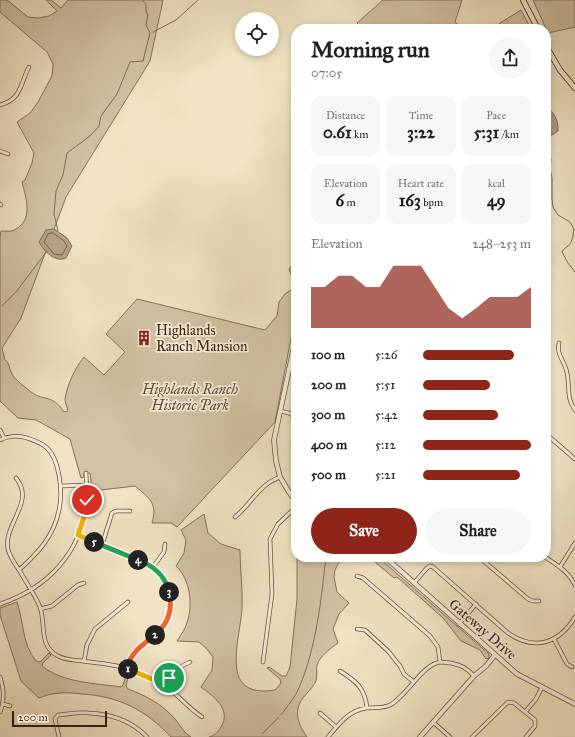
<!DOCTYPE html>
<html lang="en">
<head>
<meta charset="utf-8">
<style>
  body { margin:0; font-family:"IM FELL Great Primer",serif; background:#f6f6f6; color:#202124; height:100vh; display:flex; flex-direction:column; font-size:15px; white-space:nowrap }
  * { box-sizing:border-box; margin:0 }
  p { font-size:13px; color:#757577 }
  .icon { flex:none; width:22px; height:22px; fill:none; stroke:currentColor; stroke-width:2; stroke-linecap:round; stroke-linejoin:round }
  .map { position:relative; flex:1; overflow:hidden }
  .details { position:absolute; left:291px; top:24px; width:260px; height:538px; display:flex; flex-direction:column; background:#fff; border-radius:16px; box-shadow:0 2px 6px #0003 }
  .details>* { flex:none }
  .controls { position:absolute; left:235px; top:12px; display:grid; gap:8px }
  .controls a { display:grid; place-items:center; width:44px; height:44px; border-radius:50%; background:#fff; box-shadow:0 2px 6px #0003; font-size:20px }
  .scale { position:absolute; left:12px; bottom:10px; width:95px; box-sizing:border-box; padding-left:4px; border:2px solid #3d200e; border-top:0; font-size:11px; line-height:14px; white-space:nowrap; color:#3d200e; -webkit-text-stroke:3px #f6edd9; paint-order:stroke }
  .pin { position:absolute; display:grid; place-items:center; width:34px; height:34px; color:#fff; margin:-17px; border:2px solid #fff; border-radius:50%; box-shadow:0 1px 4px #0007 }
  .km { position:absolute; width:20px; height:20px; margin:-10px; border-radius:50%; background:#222; color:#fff; font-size:11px; line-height:20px; text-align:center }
  .round { display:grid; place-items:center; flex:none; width:42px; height:42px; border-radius:21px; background:#f6f6f6 }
  .head { display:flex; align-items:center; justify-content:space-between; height:68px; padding:0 20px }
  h1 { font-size:22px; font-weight:700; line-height:30px }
  .metrics { display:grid; grid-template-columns:repeat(3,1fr); gap:6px; height:68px; padding:4px 20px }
  .metrics div { display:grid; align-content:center; border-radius:10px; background:#f6f6f6; text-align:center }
  .metrics b { font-size:17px; font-weight:700 }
  .metrics small { font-size:11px; font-weight:400 }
  .metrics p { font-size:11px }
  .chart { height:112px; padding:8px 20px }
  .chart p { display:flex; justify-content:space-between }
  .chart svg { width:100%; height:72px; margin-top:4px; fill:#8f2418; opacity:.7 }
  .primary-button { display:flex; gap:8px; margin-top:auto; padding:8px 20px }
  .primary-button a { flex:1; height:46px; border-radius:24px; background:#8f2418; color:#fff; font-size:16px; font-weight:700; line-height:46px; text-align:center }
  .primary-button a+a { background:#f6f6f6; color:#202124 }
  ul { padding:0 20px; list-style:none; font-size:13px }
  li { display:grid; grid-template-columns:64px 48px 1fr; align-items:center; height:30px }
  li i { height:10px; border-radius:5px; background:#8f2418 }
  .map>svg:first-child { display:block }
  .green { fill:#d2c3a5; stroke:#88725a }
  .water { fill:#b4a186; stroke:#846d56 }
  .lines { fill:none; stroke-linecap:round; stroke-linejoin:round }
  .shore { stroke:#78604a; stroke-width:1 }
  .stream { stroke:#846d56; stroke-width:1 }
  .minor-casing { stroke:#6a513c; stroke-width:4.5 }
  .tertiary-casing { stroke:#6a513c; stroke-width:5.5 }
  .secondary-casing { stroke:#3d200e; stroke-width:6 }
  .minor { stroke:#f6edd9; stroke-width:3 }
  .tertiary { stroke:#f6edd9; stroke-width:4 }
  .secondary { stroke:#f6edd9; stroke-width:4.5 }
  .split-1-casing { stroke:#fff; stroke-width:8 }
  .split-2-casing { stroke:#fff; stroke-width:8 }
  .split-3-casing { stroke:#fff; stroke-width:8 }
  .split-4-casing { stroke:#fff; stroke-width:8 }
  .split-5-casing { stroke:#fff; stroke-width:8 }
  .split-6-casing { stroke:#fff; stroke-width:8 }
  .split-1 { stroke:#f5b400; stroke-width:5 }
  .split-2 { stroke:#f0652b; stroke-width:5 }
  .split-3 { stroke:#f0652b; stroke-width:5 }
  .split-4 { stroke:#22a559; stroke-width:5 }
  .split-5 { stroke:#22a559; stroke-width:5 }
  .split-6 { stroke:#f5b400; stroke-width:5 }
  .labels { text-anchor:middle; stroke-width:3.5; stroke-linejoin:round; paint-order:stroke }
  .poi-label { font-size:14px; fill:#3d200e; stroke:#f6edd9; text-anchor:start }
  .park-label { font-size:14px; font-style:italic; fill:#624934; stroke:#f6edd9 }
  .street-label { font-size:14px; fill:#3d200e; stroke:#f6edd9 }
</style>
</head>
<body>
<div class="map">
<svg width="575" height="737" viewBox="0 0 575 737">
  <rect width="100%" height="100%" fill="#f1e4c4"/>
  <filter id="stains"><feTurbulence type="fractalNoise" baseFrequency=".005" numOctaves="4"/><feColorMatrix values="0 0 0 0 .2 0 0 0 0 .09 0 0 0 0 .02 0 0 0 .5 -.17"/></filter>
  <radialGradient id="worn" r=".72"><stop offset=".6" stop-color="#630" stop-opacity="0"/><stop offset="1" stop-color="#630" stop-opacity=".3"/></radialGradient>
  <path class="green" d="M0,0H7L28,17L38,18L49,16L57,11L46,0H51L61,8L68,0H163L150,61L66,197L21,318L2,348L5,360C10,363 9,369 12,374C16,381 24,386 30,391C42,402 52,393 64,412L68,411C67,407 65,403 65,399C67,385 75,368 84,357L104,375L125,352L106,334L137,299L265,330L277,316L279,302L285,294L295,287L289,269L296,260V312L275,422L177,527L171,523H152C158,503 149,498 135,486L92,491L90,473H84V477L81,478L70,439L36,420L18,418L0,401V238L1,231C5,231 11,232 14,230C34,221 26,198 22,182L25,180L32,163L34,153L17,122L30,113L38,102L52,76L53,64L47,52L0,12Z
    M383,0H462L455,22L463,29H363L357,23Z
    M533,0H575V27L548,33Z
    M521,10L531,29H497L500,23Z
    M204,514L208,533L221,544L240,550C240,570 243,589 242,609C241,627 230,666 241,681C248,692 264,692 275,690L281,683L280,679L267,668L269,667L282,676H286L290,667L297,599V557H345L338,564L335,570L334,577L337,592L349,603L339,614L333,629L338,643C331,648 320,656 317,665C316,671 318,678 315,683C312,688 307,693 303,698C293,711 298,724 307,737H209C214,736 218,732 221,727C232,709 213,696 201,687L212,670L213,657L207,649L199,642L177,641C179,637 182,634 184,630C194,611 192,581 176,566L184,553L186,540L181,530Z
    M369,557H378L489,654V658L486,659L480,650L461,641L443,618L397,577L394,578Z
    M17,602C24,623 22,644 36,661L40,662L49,653L51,655L42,664L43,667C65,683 94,683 121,687L123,685L127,673H129L126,686L128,689C145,695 162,704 175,719C180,725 184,733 191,737H171C146,710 118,696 82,694C67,692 53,692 39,698L21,681L0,615V608Z"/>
  <path class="water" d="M546,107C554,111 559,122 558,131L552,135L546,137Z
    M54,229L67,238L72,246L66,258C55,263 44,251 39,242L46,230Z"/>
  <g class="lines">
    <path class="shore" d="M53,233L64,241L67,246L62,255L54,254L44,242L48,234Z"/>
    <path class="stream" d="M153,32L176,20L198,0
      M546,151L551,159L550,169L552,178V199L553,207L558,215L570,222L574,229C573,234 573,241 569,245C566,248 564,248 562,252L568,263L575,272
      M58,231L54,214L56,191L63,175L67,153L90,136L99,126L101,116L117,94L130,62L143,61L150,33L146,25L148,15L146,11V4L142,0
      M2,306L16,292L47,251
      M281,715C286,708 292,701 296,694C314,658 321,605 325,564L330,557
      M262,734L279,717"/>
    <g class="minor-casing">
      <path id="minor" d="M0,105C22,99 20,84 29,67
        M0,151L8,154
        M0,204L1,205
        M559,343C556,355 565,361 567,373C570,386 566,398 575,410
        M288,369L296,372
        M280,411L289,413L296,417
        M0,430L4,438
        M546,434L575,459
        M0,440C7,436 19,435 27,438C33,440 40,442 46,447C60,459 63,493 59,510C54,536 38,553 19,570
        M16,478C36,502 3,524 8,549C10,558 16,565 21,573C27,584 35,595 40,607C46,623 38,646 58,656C65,660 74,660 82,661C96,663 112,664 126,668C135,671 158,680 165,685C178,695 188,708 202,717
        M61,486L87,485
        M235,517C247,508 254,494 266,485C270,481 276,479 280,477
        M78,535C95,542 111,549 127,555C135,559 144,561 152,566C170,578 176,604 166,623C160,634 147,640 138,647C132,653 129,661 126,668
        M102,545L112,513L116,511H130
        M479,557L528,599L533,601H539
        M545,557C557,565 568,571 575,585
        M153,567L164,552L165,544
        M560,567L575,543
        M357,576L363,578L430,636L438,647L440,662
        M414,583L427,568L430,566L433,567L508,633C534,651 559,644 575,617
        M0,604C48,588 82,552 87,500C88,491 86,482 86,473
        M40,609L52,606L78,585L84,583
        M459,624L476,604
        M357,629L365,630L388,651L400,666L404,674L414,682
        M554,639L567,664L572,667
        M84,661L87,645L95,629L128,602
        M263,662L272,594L270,539L278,524L296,507
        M340,671C356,681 365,688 367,708
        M0,677C4,689 5,700 0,712
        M164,684C171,675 179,666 190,662
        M3,704L10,706
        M526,711L536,699L542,687
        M320,713L336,727
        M433,722L450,737
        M59,737L55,719L58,715C68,714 79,712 89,713C110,714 132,721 147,737
        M328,737C339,724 348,711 366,708C375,707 382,709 390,705C407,696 423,663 441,662C444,662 448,663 451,663C461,665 467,668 474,676
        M472,737L508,702L514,703L535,720V726L526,737"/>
    </g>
    <g class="tertiary-casing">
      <path id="tertiary" d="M296,337L274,440L276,461L280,477L289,492L296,501
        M385,557L517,674L575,704
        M420,737L474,676L486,666L495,655"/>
    </g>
    <g class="secondary-casing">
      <path id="secondary" d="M523,0L538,29
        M546,46L560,70L575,88"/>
    </g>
    <use href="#minor" class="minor"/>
    <use href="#tertiary" class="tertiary"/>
    <use href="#secondary" class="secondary"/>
  </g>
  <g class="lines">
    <g class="split-1-casing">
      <path id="split-1" d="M128,669L164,684L169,678"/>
    </g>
    <g class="split-2-casing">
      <path id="split-2" d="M128,669L126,668C133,651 141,646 155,635"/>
    </g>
    <g class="split-3-casing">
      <path id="split-3" d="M155,635C168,624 173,609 169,592"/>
    </g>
    <g class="split-4-casing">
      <path id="split-4" d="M138,560C154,566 165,575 169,592"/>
    </g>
    <g class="split-5-casing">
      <path id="split-5" d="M94,542L138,560"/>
    </g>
    <g class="split-6-casing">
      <path id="split-6" d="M87,500L85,514L78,535L94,542"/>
    </g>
    <use href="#split-1" class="split-1"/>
    <use href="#split-2" class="split-2"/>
    <use href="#split-3" class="split-3"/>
    <use href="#split-4" class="split-4"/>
    <use href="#split-5" class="split-5"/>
    <use href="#split-6" class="split-6"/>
  </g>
  <defs>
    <g id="building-bare" transform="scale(1.2)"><path d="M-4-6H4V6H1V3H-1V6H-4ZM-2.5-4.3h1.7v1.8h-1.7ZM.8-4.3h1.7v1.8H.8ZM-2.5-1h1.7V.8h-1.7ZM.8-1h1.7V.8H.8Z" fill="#8f2418" stroke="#f6edd9" stroke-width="2.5" paint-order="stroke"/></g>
  </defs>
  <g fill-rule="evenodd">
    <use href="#building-bare" x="144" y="338"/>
  </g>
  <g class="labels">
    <g class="poi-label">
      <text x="156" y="335">Highlands<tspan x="156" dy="16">Ranch Mansion</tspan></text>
    </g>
    <g class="park-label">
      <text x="190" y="394">Highlands Ranch<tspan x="190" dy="16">Historic Park</tspan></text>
    </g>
    <g class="street-label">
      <text transform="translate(483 629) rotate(41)" y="5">Gateway Drive</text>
    </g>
  </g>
  <rect width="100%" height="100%" filter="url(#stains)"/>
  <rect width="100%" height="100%" fill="url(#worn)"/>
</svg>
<div class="controls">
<a><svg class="icon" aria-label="locate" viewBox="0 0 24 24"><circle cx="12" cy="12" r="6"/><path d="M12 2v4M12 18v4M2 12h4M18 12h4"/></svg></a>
</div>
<div class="scale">200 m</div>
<div class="pin" style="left:169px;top:678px;background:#1e9e55"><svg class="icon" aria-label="arrive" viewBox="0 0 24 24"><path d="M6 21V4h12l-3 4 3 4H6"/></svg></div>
<div class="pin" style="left:87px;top:500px;background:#d93025"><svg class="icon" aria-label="check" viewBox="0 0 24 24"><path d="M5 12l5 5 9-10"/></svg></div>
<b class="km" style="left:128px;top:669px">1</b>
<b class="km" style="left:155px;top:635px">2</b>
<b class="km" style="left:169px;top:592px">3</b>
<b class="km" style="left:138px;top:560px">4</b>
<b class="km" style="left:94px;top:542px">5</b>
<section class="details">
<div class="head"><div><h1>Morning run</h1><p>07:05</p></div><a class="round"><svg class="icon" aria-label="share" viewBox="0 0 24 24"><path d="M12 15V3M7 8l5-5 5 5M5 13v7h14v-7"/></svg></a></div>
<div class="metrics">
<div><p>Distance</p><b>0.61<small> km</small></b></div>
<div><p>Time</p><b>3:22</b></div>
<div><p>Pace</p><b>5:31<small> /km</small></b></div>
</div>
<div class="metrics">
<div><p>Elevation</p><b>6<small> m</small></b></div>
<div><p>Heart rate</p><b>163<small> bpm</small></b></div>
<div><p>kcal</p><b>49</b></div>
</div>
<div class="chart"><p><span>Elevation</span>248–253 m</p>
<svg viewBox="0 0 160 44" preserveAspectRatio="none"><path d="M0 44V19L10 19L20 12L30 12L40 19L50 19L60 6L70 6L80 6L90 19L100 32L110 38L120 32L130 25L140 25L150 25L160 19V44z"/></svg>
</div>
<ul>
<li><b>100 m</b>5:26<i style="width:84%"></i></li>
<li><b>200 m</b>5:51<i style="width:62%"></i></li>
<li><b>300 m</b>5:42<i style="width:69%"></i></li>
<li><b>400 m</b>5:12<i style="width:100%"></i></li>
<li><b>500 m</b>5:21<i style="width:90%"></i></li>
</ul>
<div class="primary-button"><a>Save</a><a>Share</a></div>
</section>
</div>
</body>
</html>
